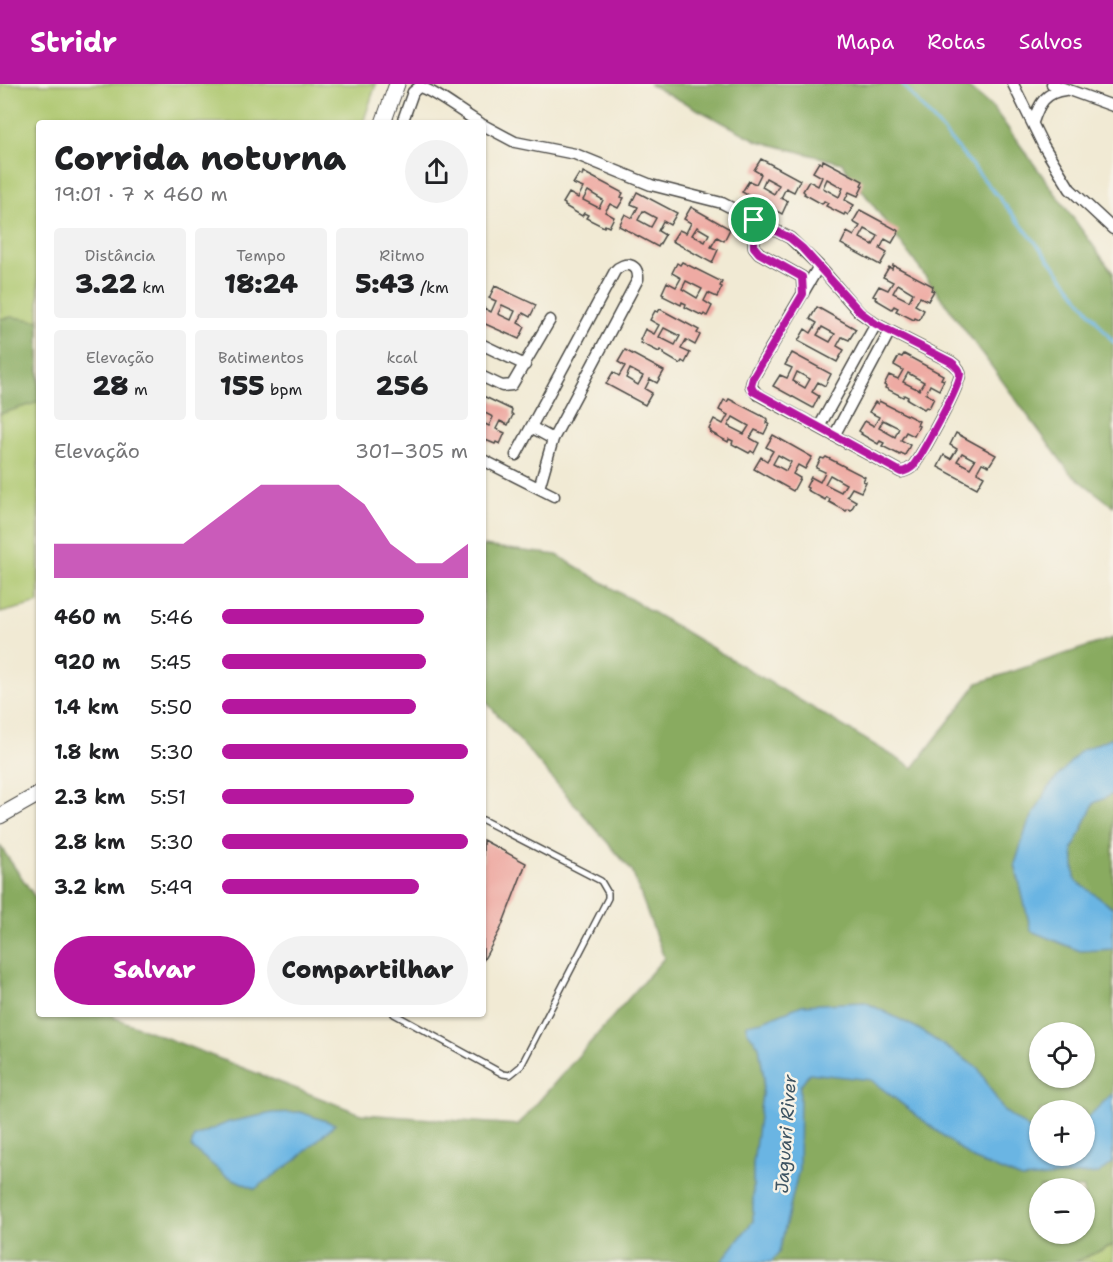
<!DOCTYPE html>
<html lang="pt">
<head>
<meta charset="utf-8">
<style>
  body { margin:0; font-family:"Shantell Sans",sans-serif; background:#f2f2f2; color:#202124; height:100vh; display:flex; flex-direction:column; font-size:22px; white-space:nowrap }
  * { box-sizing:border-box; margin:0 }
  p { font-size:20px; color:#757577 }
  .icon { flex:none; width:33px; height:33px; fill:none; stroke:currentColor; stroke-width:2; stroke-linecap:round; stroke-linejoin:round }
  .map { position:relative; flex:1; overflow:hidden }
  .sheet { position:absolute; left:36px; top:36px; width:450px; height:897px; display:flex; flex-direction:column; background:#fff; border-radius:6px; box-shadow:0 2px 4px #0004 }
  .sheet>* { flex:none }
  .controls { position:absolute; left:1029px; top:938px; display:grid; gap:12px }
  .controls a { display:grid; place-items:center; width:66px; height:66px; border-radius:50%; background:#fff; box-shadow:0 2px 4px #0004; font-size:30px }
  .pin { position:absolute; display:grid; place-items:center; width:51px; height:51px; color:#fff; margin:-26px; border:3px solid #fff; border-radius:50%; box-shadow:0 2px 6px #0007 }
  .round { display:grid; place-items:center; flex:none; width:63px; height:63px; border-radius:32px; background:#f2f2f2 }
  .headline { display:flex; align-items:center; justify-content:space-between; height:102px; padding:0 18px }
  h1 { font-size:33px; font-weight:800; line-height:45px }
  .stats { display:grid; grid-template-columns:repeat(3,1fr); gap:9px; height:102px; padding:6px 18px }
  .stats div { display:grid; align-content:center; border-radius:6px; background:#f2f2f2; text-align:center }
  .stats b { font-size:26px; font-weight:800 }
  .stats small { font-size:16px; font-weight:400 }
  .stats p { font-size:16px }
  .chart { height:168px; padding:12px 18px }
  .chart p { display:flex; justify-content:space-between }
  .chart svg { width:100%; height:108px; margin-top:6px; fill:#b5179e; opacity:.7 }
  .button { display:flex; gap:12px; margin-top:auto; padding:12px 18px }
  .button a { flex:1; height:69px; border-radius:36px; background:#b5179e; color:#fff; font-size:24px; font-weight:800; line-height:69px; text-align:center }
  .button a+a { background:#f2f2f2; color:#202124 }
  ul { padding:0 18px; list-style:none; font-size:20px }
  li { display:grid; grid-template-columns:96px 72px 1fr; align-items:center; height:45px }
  li i { height:15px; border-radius:8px; background:#b5179e }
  header { display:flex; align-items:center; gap:36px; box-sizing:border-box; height:84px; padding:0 30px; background:#b5179e; color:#fff }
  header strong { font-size:28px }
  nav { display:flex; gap:33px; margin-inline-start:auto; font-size:21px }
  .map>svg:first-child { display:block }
  .green { fill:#acc66c; stroke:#6c784c; stroke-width:1.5 }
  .forest { fill:#89ab60; stroke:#5a6b46; stroke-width:1.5; fill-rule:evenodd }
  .water { fill:#6ab5e3; stroke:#4a7087; stroke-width:1.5 }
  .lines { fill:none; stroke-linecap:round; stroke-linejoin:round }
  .stream { stroke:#6ab5e3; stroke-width:3 }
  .building { fill:#eeaaa3; fill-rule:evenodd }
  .lane-casing { stroke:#494844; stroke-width:8 }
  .street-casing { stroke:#494844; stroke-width:13 }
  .secondary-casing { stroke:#494844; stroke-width:17 }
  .lane { stroke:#fff; stroke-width:5 }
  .street { stroke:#fff; stroke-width:10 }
  .secondary { stroke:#fff; stroke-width:15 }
  .route-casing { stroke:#fff; stroke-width:12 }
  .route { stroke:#b5179e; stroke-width:8 }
  .labels { text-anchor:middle; stroke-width:5; stroke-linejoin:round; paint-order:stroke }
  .water-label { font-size:18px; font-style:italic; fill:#3e5462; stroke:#f7f3e8 }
</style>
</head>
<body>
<header>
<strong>Stridr</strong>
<nav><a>Mapa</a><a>Rotas</a><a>Salvos</a></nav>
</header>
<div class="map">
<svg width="1113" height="1178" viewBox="0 0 1113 1178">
  <rect width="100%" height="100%" fill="#f7f3e8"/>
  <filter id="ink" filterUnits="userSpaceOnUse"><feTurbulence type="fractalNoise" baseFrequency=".0167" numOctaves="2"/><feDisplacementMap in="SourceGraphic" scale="12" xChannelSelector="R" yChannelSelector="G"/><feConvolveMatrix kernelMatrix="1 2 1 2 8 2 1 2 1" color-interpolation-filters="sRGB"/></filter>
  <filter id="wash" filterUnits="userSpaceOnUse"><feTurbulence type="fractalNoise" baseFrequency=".008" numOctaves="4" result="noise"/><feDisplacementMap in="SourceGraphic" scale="24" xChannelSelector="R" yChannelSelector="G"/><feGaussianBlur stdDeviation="1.35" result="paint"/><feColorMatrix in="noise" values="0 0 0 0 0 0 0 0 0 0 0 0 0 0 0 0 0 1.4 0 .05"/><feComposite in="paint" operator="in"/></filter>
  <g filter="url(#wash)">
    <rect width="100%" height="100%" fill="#f1ead4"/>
    <path class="green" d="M0,0H376L363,39H39V519L0,529Z
      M1113,1161V1178H1075Z"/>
    <path class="forest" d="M649,0H964L994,25L1113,189V422L1070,389L842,79L758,57Z
      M12,233L39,237V318L0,330V235Z
      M483,462L557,471L913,684L978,599L1113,554V1161L1075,1178H0V762L39,819V930H112L115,934L361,1030L518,1041L664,874L632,787L483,614ZM1040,948H1084V993H1040ZM1040,1026H1084V1071H1040ZM1040,1104H1084V1149H1040Z"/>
    <path class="water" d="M1113,653V710L1094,719L1073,765L1075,796L1113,824V865L1080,867L1031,847L1015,780L1027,742L1049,703L1080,667Z
      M865,918L917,944L978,984L1003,1026L1029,1045L1039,1046L1040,1071H1084L1085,1036L1113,1009V1078L1099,1089L1022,1095L973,1075L871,996L809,989L800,1002L799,1085L779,1169L771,1178H721L753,1137V1080L764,994L759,962L747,947V940L763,937L802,921Z
      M300,1028L335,1040L296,1076L255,1105L225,1091L191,1063L194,1053L229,1038L273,1029Z"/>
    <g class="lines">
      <path class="stream" d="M902,0C976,84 1046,169 1113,258"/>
    </g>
    <g id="blocks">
      <path class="building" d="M761,75L800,96L794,108L786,104L781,114L788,117L782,130L742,108L749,97L756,100L761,90L754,86ZM766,94L779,101L774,110L762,103Z
        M823,76L863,97L861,101L863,102L858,112L849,108L845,116L854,121L848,131L845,129L844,131L826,122L828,119L824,117L822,120L804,110L805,109L803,107L809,97L818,102L822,93L813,88L819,78L822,80ZM827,95L843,104L839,113L823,104Z
        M583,88L623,109L621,113L624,114L618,124L610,120L605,128L614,133L609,143L605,141L604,143L586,134L588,131L584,129L582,132L565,122V120L563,119L569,109L578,114L583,104L573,100L579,90L582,92ZM588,107L603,116L599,124L583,116Z
        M637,108L677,129L670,141L663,137L658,147L665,151L658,163L619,142L625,130L632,134L638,123L631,120ZM643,127L656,134L651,143L638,136Z
        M691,123L730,145L724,157L717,153L711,163L718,166L712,179L672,157L679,146L686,149L691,139L684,135ZM697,143L709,150L705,158L692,151Z
        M860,126L899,147L892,159L885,155L880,165L887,169L880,181L841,160L847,148L854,152L860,142L853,138ZM865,145L878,152L873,161L860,154Z
        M682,178L722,198L720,202L722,203L717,213L708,209L704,217L712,222L707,232L704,230L703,232L685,223L686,220L682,218L681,221L663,212L664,210L662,209L667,198L676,203L681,194L672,189L677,179L680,181ZM686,197L702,205L697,214L682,205Z
        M893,181L933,202L931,206L934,207L928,217L920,213L915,221L924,226L919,236L915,234L914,236L896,227L898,224L894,222L892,225L875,215L876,213L873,212L879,202L888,206L893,198L883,193L889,183L892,185ZM898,200L913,209L909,217L893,209Z
        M495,202L536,221L530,233L523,229L518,239L525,243L519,255L483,239L484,224L491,228L496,217L489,214ZM502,221L515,227L511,236L498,230Z
        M817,223L856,245L849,256L842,253L837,262L844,266L837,278L798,257L805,245L811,249L817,239L810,235ZM822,243L835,250L830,258L817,251Z
        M660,225L699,246L697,249L700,251L695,261L686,256L681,265L690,269L685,279L682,277L680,280L663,270L664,268L660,266L659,268L641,259L642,257L640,256L645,245L654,250L659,241L650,236L655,227L658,228ZM664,244L680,252L675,261L659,253Z
        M625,266L664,287L657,299L650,295L645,305L652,309L645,321L606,300L613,288L619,292L625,282L618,278ZM630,285L643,292L638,301L626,294Z
        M792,269L831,290L825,302L818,298L812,308L819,312L813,324L773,302L780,291L787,294L792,284L785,281ZM797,288L810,295L805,304L793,297Z
        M904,270L943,291L941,295L944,296L939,306L930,301L926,310L934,314L929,324L926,323L924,325L907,315L908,313L904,311L903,313L885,304L886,302L884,301L889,291L898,295L903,286L894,281L899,272L902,273ZM908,289L924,298L919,306L903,298Z
        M483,312L512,326L511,329L513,331L508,341L500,337L496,345L505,349L500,360L496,358L495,360L483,355V339L489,342L493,333L483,328Z
        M729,315L768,335L766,339L769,340L764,350L755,346L750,354L759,359L754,369L751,367L749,369L732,360L733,357L729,355L728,358L710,348L711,347L709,345L714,335L723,340L728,331L719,326L724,316L727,318ZM733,333L749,342L744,350L728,342Z
        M879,317L919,337L917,341L919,342L914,352L906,348L901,356L910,361L905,371L901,369L900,371L882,362L884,359L880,357L878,360L861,350L862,349L859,347L865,337L874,342L879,333L869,328L875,318L878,320ZM883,336L899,344L895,353L879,344Z
        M956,349L996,371L989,382L982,379L977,388L984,392L977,404L938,383L944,371L951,375L957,365L950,361ZM962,369L975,376L970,384L957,377Z
        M773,351L812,373L805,385L798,381L793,390L800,394L793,407L754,385L761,373L767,377L773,367L766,363ZM778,371L791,378L786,387L773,380Z
        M826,373L865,393L863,397L866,398L861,408L852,404L847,412L856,417L851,426L848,425L846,427L829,418L830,415L826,413L825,416L807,406L808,404L806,403L811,393L820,398L825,388L816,384L821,374L824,375ZM830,391L846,400L841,408L825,400Z
        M483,756L526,779L501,844L483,877Z"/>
    </g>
  </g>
  <g filter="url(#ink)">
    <use href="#blocks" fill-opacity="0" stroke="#494844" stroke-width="1.5"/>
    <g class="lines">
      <g class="lane-casing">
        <path id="lane" d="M394,930L503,990L510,991L521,982L608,814V809L601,797L483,736"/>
      </g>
      <g class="street-casing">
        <path id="street" d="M1013,0L1043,61L1070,105L1113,145
          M1052,0L1113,22
          M1033,38C1039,20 1045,8 1065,6
          M402,39L413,8L419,3C432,5 465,31 480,39
          M483,41L515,58L575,70L651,101L722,119L790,154L819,182L859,228L876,240L951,278C955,281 959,284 960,289C962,299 921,372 913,382C909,386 906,387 901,388L757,310L751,302L753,294L819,182
          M754,136V163L759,169L802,193L803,210
          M483,261L525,281
          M483,293L502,302L512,301L550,236
          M531,343L553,355
          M819,343L876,240
          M834,352L890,247
          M516,371L615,187C624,177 639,179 638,195L553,355L539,404
          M483,376L554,412"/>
      </g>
      <g class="secondary-casing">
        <path id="secondary" d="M383,39L397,0
          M0,732L39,710"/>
      </g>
      <use href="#lane" class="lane"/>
      <use href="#street" class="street"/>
      <use href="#secondary" class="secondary"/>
    </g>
  </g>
  <g class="lines" filter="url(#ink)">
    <g class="route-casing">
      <path id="route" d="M754,136L790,154L802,164L860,228L876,240L951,278C955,281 959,284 960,289C962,299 921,372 913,382C909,386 906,387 901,388L753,307L751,302L753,294L803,210L802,193L759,169L754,163Z"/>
    </g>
    <use href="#route" class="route"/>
  </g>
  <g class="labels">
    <g class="water-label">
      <text transform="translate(786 1050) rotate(-86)" y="6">Jaguari River</text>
    </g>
  </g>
</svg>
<div class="controls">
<a><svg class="icon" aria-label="locate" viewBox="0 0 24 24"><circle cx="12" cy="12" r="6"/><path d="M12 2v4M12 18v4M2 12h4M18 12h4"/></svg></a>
<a>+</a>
<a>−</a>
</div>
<div class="pin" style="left:754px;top:136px;background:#1e9e55"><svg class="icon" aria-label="arrive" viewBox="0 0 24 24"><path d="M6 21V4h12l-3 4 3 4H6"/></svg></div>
<section class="sheet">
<div class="headline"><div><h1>Corrida noturna</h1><p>19:01 · 7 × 460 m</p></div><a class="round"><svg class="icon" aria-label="share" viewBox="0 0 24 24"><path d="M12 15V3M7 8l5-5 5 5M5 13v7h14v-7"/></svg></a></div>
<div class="stats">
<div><p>Distância</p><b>3.22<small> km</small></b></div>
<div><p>Tempo</p><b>18:24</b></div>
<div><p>Ritmo</p><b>5:43<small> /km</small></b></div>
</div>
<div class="stats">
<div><p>Elevação</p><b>28<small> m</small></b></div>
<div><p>Batimentos</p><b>155<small> bpm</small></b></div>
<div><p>kcal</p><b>256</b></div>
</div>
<div class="chart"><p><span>Elevação</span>301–305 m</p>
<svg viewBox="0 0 160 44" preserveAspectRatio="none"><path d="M0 44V30L10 30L20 30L30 30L40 30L50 30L60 22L70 14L80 6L90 6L100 6L110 6L120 14L130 30L140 38L150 38L160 30V44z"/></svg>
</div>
<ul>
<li><b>460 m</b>5:46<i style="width:82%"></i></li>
<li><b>920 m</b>5:45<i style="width:83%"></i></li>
<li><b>1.4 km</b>5:50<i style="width:79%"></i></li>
<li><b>1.8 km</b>5:30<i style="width:100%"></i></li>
<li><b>2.3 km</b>5:51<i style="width:78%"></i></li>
<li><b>2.8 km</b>5:30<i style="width:100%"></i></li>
<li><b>3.2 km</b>5:49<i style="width:80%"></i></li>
</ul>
<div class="button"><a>Salvar</a><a>Compartilhar</a></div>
</section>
</div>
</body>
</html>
